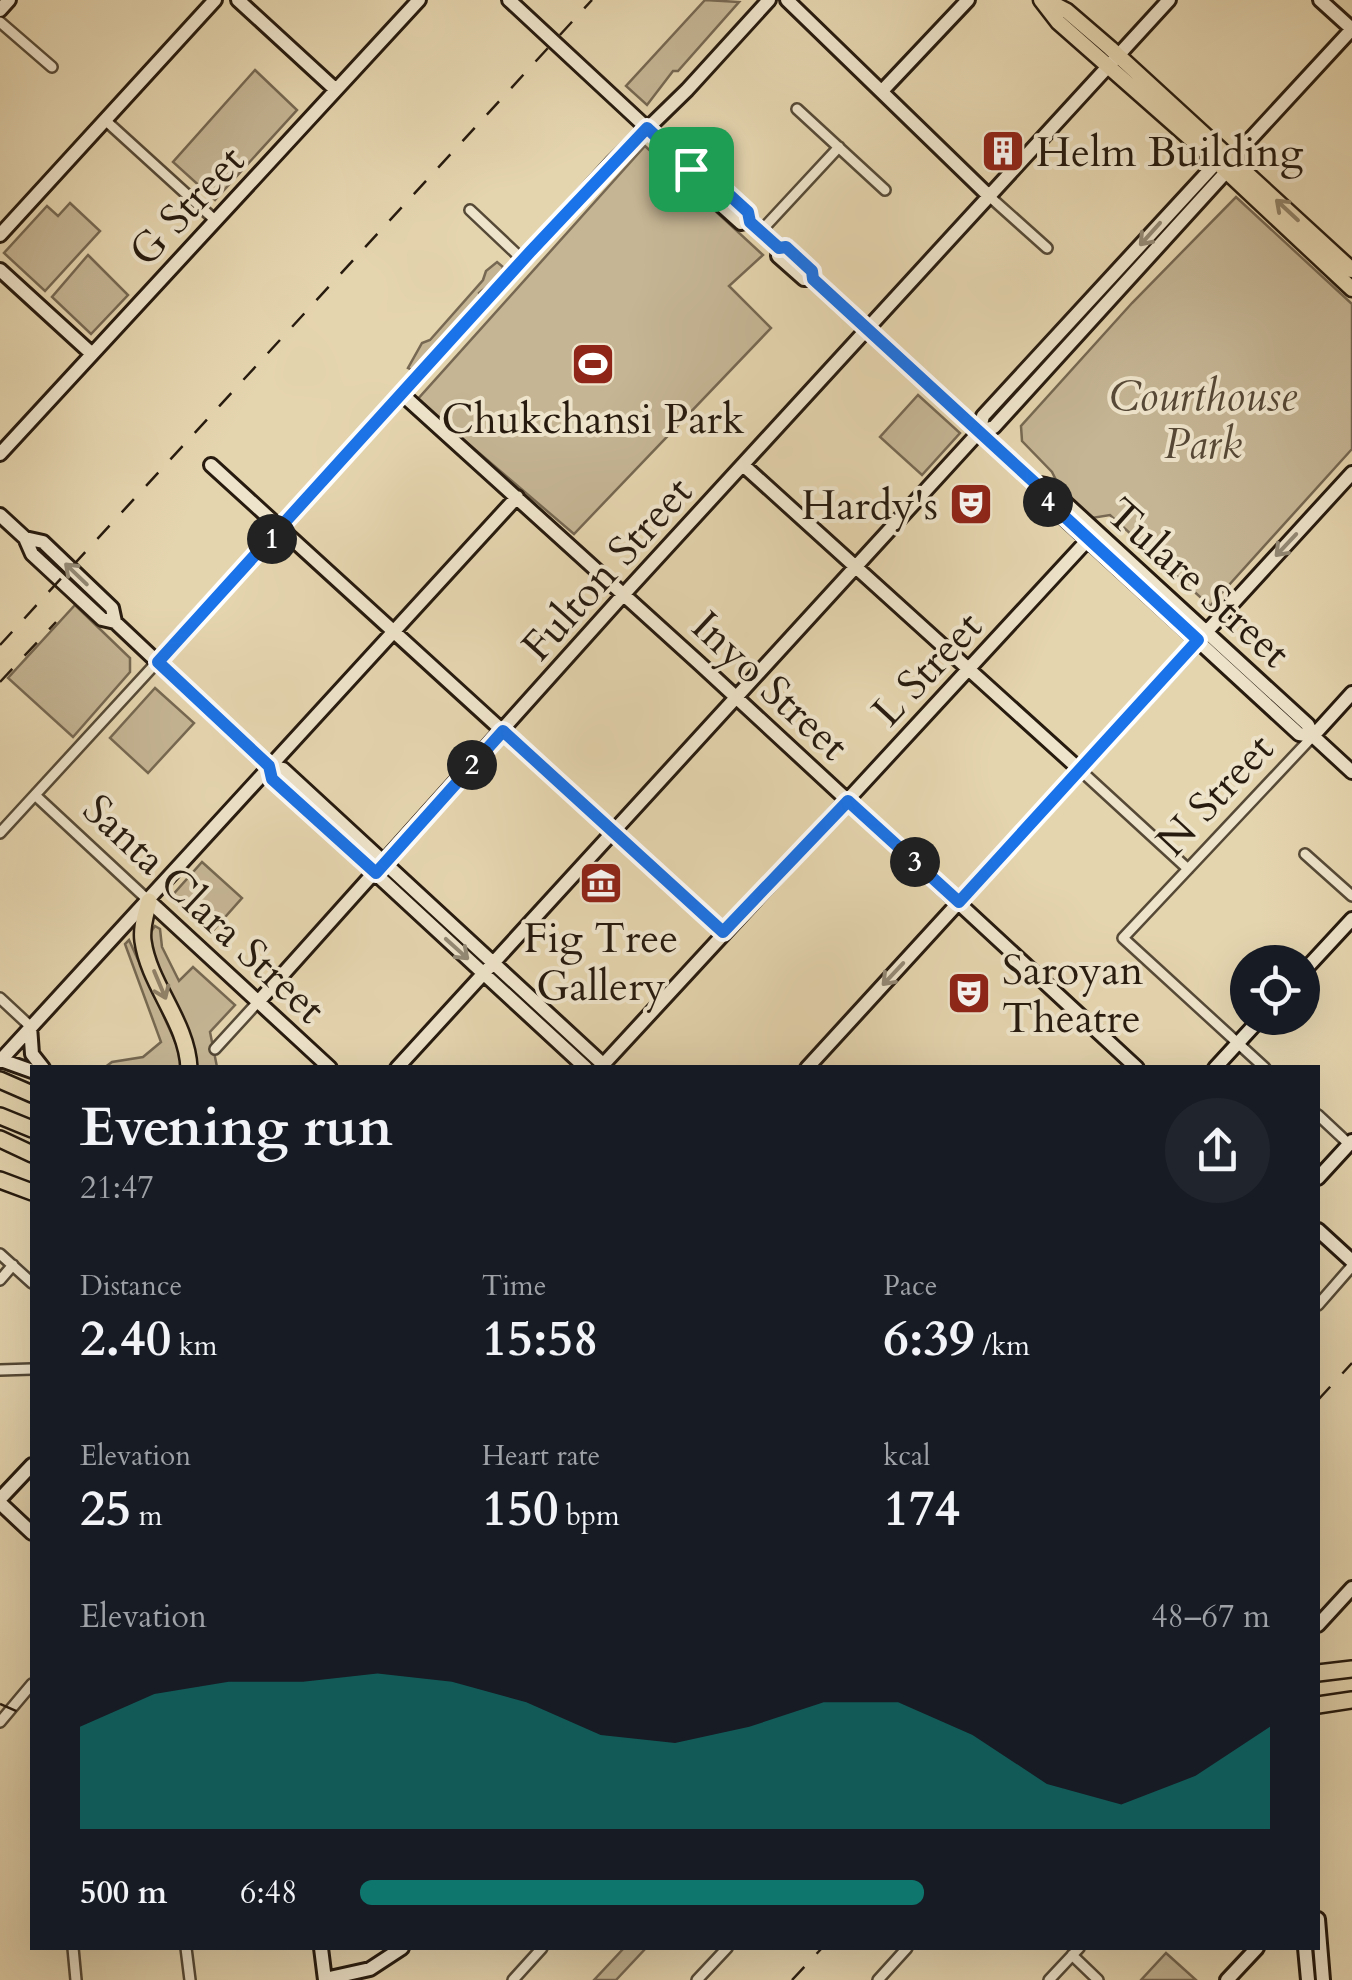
<!DOCTYPE html>
<html lang="en">
<head>
<meta charset="utf-8">
<style>
  body { margin:0; font-family:Cardo,serif; background:#20242c; color:#f1f3f6; height:100vh; display:flex; flex-direction:column; font-size:38px; white-space:nowrap }
  * { box-sizing:border-box; margin:0 }
  p { font-size:32px; color:#9ea1a6 }
  .icon { flex:none; width:55px; height:55px; fill:none; stroke:currentColor; stroke-width:2; stroke-linecap:round; stroke-linejoin:round }
  .map { position:relative; flex:1; overflow:hidden }
  .details { position:absolute; left:30px; top:1065px; width:1290px; height:885px; display:flex; flex-direction:column; background:#171b24; border-radius:0px; box-shadow:0 10px 40px #0002 }
  .details>* { flex:none }
  .fabs { position:absolute; left:1230px; top:945px; display:grid; gap:20px }
  .fabs a { display:grid; place-items:center; width:90px; height:90px; border-radius:50%; background:#171b24; box-shadow:0 10px 40px #0002; font-size:50px }
  .pin { position:absolute; display:grid; place-items:center; width:85px; height:85px; color:#fff; margin:-42px; border-radius:20px; box-shadow:0 5px 15px #0006 }
  .km { position:absolute; width:50px; height:50px; margin:-25px; border-radius:50%; background:#222; color:#fff; font-size:28px; line-height:50px; text-align:center }
  .round { display:grid; place-items:center; flex:none; width:105px; height:105px; border-radius:52px; background:#20242c }
  .head { display:flex; align-items:center; justify-content:space-between; height:170px; padding:0 50px }
  h1 { font-size:55px; font-weight:700; line-height:75px }
  .figures { display:grid; grid-template-columns:repeat(3,1fr); gap:15px; height:170px; padding:10px 50px }
  .figures div { display:grid; align-content:center }
  .figures b { font-size:50px; font-weight:700 }
  .figures small { font-size:28px; font-weight:400 }
  .figures p { font-size:28px }
  .chart { height:280px; padding:20px 50px }
  .chart p { display:flex; justify-content:space-between }
  .chart svg { width:100%; height:180px; margin-top:10px; fill:#0f766e; opacity:.7 }
  ul { padding:0 50px; list-style:none; font-size:32px }
  li { display:grid; grid-template-columns:160px 120px 1fr; align-items:center; height:75px }
  li i { height:25px; border-radius:12px; background:#0f766e }
  .map>svg:first-child { display:block }
  .green { fill:#c5b594; stroke:#766852; stroke-width:2.5 }
  .lines { fill:none; stroke-linecap:round; stroke-linejoin:round }
  .street-casing { stroke:#564a37; stroke-width:14 }
  .secondary-casing { stroke:#271b0f; stroke-width:18 }
  .primary-casing { stroke:#271b0f; stroke-width:19 }
  .highway-casing { stroke:#271b0f; stroke-width:20 }
  .street { stroke:#eee4cb; stroke-width:9 }
  .secondary { stroke:#eee4cb; stroke-width:12 }
  .primary { stroke:#e5d5af; stroke-width:14 }
  .highway { stroke:#e5d5af; stroke-width:15 }
  .rail { stroke:#271b0f; stroke-width:2.5; stroke-dasharray:18 18; stroke-linecap:butt }
  .oneway { stroke:#908167 }
  .oneway2 { stroke:#948a76 }
  .route-casing { stroke:#fff; stroke-width:20 }
  .route { stroke:#1a73e8; stroke-width:12 }
  .labels { text-anchor:middle; stroke-width:8; stroke-linejoin:round; paint-order:stroke }
  .poi-label { font-size:42px; fill:#271b0f; stroke:#eee4cb; text-anchor:start }
  .street-label { font-size:42px; fill:#271b0f; stroke:#eee4cb }
  .park-label { font-size:42px; font-style:italic; fill:#564937; stroke:#eee4cb }
</style>
</head>
<body>
<div class="map">
<svg width="1352" height="1980" viewBox="0 0 1352 1980">
  <rect width="100%" height="100%" fill="#e5d5af"/>
  <filter id="stains"><feTurbulence type="fractalNoise" baseFrequency=".002" numOctaves="4"/><feColorMatrix values="0 0 0 0 .2 0 0 0 0 .09 0 0 0 0 .02 0 0 0 .5 -.17"/></filter>
  <radialGradient id="worn" r=".72"><stop offset=".6" stop-color="#630" stop-opacity="0"/><stop offset="1" stop-color="#630" stop-opacity=".3"/></radialGradient>
  <path class="green" d="M705,0L739,2L678,71H673L647,105L626,86Z
    M255,70L297,110L215,200L173,162Z
    M645,146L763,255L729,286L771,328L574,534L417,400Z
    M1236,197L1352,304V449L1210,606L1110,515L1092,518L1060,488L1052,472L1022,441L1021,426L1132,303Z
    M70,203L100,231L45,291L4,253L47,206L58,216Z
    M88,255L128,295L91,334L52,297Z
    M497,262L503,267C501,280 489,285 479,293L480,297C457,322 436,350 412,370L408,368L422,343L430,340L483,280L486,271Z
    M918,395L960,433L922,475L880,437Z
    M75,605L130,658V672L73,737L8,678Z
    M155,688L194,723L148,773L110,738Z
    M202,862L242,898L210,934L170,898Z
    M155,926L160,929L162,947L179,981L193,967L235,1005L210,1032L217,1067H193L148,936Z
    M129,940L179,1050L181,1067L104,1068L112,1062L143,1057L161,1042L125,944Z
    M624,1948H646L616,1980H594Z
    M1166,1953L1196,1980H1141Z"/>
  <g class="lines">
    <g class="street-casing">
      <path id="street" d="M0,22L52,67
        M797,109L885,190
        M105,120L216,221
        M990,197L1047,248
        M470,210L523,260
        M761,231L839,147
        M1079,769L1188,869
        M36,796L149,901
        M0,833L158,661
        M1305,854L1352,896
        M0,998L30,1026
        M215,1049L258,1002
        M1265,1068L1123,938L1313,736
        M1318,1115L1349,1144
        M0,1254L32,1283
        M0,1280L13,1265
        M1318,1305L1352,1266
        M0,1370L32,1369
        M0,1722L32,1684
        M73,1948L76,1980
        M186,1948L190,1980
        M1072,1955L1098,1980
        M513,1980L542,1948
        M697,1980L727,1948
        M878,1980L907,1948
        M1049,1980L1079,1948"/>
    </g>
    <g class="secondary-casing">
      <path id="secondary" d="M238,0L336,90
        M509,0L691,169H701L748,212L750,221L779,247H787L811,271L813,279L1035,483L1037,493L1299,734L1313,736
        M787,0L990,197
        M1320,0L1352,29
        M0,10L9,0
        M882,91L968,0
        M691,169L692,179L741,223L750,221
        M0,235L215,0
        M779,247L778,256L804,279H813
        M0,270L92,354
        M403,395L699,663L1137,1068
        M979,432L983,416L1217,162L1223,161
        M0,454L419,0
        M211,465L723,932
        M743,465L1079,769
        M1035,483L1046,485L1308,725L1313,736L1352,772
        M0,515L25,538L32,554L102,619L115,622L269,767L273,779L586,1068
        M25,538L43,542L112,608L115,622
        M158,661L612,163L687,90L769,0
        M1313,736L1352,693
        M269,767L283,769L607,1068
        M149,901L330,1068
        M1302,973L1352,919
        M258,1002L624,594L1169,0
        M30,1026L32,1054L43,1068
        M1,1060L32,1071
        M0,1061L517,497
        M397,1068L979,432L994,427L1226,172L1232,159L1352,29
        M600,1068L1095,532
        M807,1068L1352,473
        M1215,1068L1261,1018
        M1318,1178L1352,1141
        M1318,1230L1352,1261
        M0,1499L32,1465
        M0,1503L32,1533
        M1318,1625L1352,1588
        M1318,1919L1323,1980
        M321,1948L325,1980
        M1305,1948L1308,1980
        M325,1979L370,1969L402,1948
        M1227,1980L1257,1948"/>
    </g>
    <g class="primary-casing">
      <path id="primary" d="M1041,0L1058,22L1209,155L1352,289
        M1046,0L1067,11L1110,48L1352,270"/>
    </g>
    <g class="highway-casing">
      <path id="highway" d="M149,901C146,914 141,927 143,941C149,985 187,1022 189,1068
        M0,1080L32,1094
        M0,1116L32,1129
        M0,1139L32,1154
        M0,1180L32,1192
        M1318,1673L1352,1669
        M1318,1705L1352,1700"/>
    </g>
    <use href="#street" class="street"/>
    <use href="#secondary" class="secondary"/>
    <use href="#primary" class="primary"/>
    <use href="#highway" class="highway"/>
    <path class="rail" d="M0,645L592,0
      M0,682L56,622
      M1318,1400L1352,1363
      M0,1704L32,1718
      M792,1980L822,1948"/>
  </g>
  <defs><path id="oneway-shaft" d="M-6 0H5M1.5-3L5.5 0L1.5 3" fill="none" stroke-width="1.6" stroke-linecap="round" stroke-linejoin="round" transform="scale(2.5)"/></defs>
  <g class="oneway">
    <use href="#oneway-shaft" transform="translate(1287 210) rotate(-137)"/>
    <use href="#oneway-shaft" transform="translate(160 985) rotate(67)"/>
  </g>
  <g class="oneway2">
    <use href="#oneway-shaft" transform="translate(1150 234) rotate(132)"/>
    <use href="#oneway-shaft" transform="translate(1286 545) rotate(133)"/>
    <use href="#oneway-shaft" transform="translate(76 574) rotate(-136)"/>
    <use href="#oneway-shaft" transform="translate(457 949) rotate(42)"/>
    <use href="#oneway-shaft" transform="translate(893 974) rotate(133)"/>
  </g>
  <g class="lines">
    <g class="route-casing">
      <path id="route" d="M647,128L691,169H701L748,212L750,222L779,248L786,247L812,271L813,279L1035,483L1038,492L1198,640L959,902L848,801L723,932L503,731L376,873L272,779L269,766L158,662L530,252Z"/>
    </g>
    <use href="#route" class="route"/>
  </g>
  <defs>
    <g id="building-square" transform="scale(2.25)"><rect x="-9" y="-9" width="18" height="18" rx="4" fill="#8f2418" stroke="#eee4cb"/><path d="M-4-6H4V6H1V3H-1V6H-4ZM-2.5-4.3h1.7v1.8h-1.7ZM.8-4.3h1.7v1.8H.8ZM-2.5-1h1.7V.8h-1.7ZM.8-1h1.7V.8H.8Z" fill="#fff"/></g>
    <g id="stadium-square" transform="scale(2.25)"><rect x="-9" y="-9" width="18" height="18" rx="4" fill="#8f2418" stroke="#eee4cb"/><path d="M0-5a6.5 5 0 1 0 0 10a6.5 5 0 1 0 0-10ZM-3.5-1.8h7v3.6h-7Z" fill="#fff"/></g>
    <g id="theatre-square" transform="scale(2.25)"><rect x="-9" y="-9" width="18" height="18" rx="4" fill="#8f2418" stroke="#eee4cb"/><path d="M-5-5.5Q0-4 5-5.5V0Q5 5 0 6Q-5 5-5 0ZM-3.3-2.5H-1v1.5H-3.3ZM1-2.5H3.3v1.5H1ZM-2.8 1Q0 5.5 2.8 1Z" fill="#fff"/></g>
    <g id="museum-square" transform="scale(2.25)"><rect x="-9" y="-9" width="18" height="18" rx="4" fill="#8f2418" stroke="#eee4cb"/><path d="M0-6L6-3V-2H-6V-3ZM-5-1h2V3h-2ZM-1-1h2V3h-2ZM3-1h2V3H3ZM-6 4H6V6H-6Z" fill="#fff"/></g>
  </defs>
  <g fill-rule="evenodd">
    <use href="#building-square" x="1003" y="151"/>
    <use href="#stadium-square" x="593" y="364"/>
    <use href="#theatre-square" x="971" y="504"/>
    <use href="#museum-square" x="601" y="883"/>
    <use href="#theatre-square" x="969" y="993"/>
  </g>
  <g class="labels">
    <g class="poi-label">
      <text x="1036" y="166">Helm Building</text>
      <text x="593" y="433" text-anchor="middle">Chukchansi Park</text>
      <text x="938" y="519" text-anchor="end">Hardy's</text>
      <text x="601" y="952" text-anchor="middle">Fig Tree<tspan x="601" dy="48">Gallery</tspan></text>
      <text x="1002" y="984">Saroyan<tspan x="1002" dy="48">Theatre</tspan></text>
    </g>
    <g class="street-label">
      <text transform="translate(186 205) rotate(-47)" y="15">G Street</text>
      <text transform="translate(606 568) rotate(-48)" y="15">Fulton Street</text>
      <text transform="translate(1199 582) rotate(42)" y="15">Tulare Street</text>
      <text transform="translate(926 668) rotate(-47)" y="15">L Street</text>
      <text transform="translate(771 685) rotate(43)" y="15">Inyo Street</text>
      <text transform="translate(1214 794) rotate(-47)" y="15">N Street</text>
      <text transform="translate(205 908) rotate(43)" y="15">Santa Clara Street</text>
    </g>
    <g class="park-label">
      <text x="1203" y="410">Courthouse<tspan x="1203" dy="48">Park</tspan></text>
    </g>
  </g>
  <rect width="100%" height="100%" filter="url(#stains)"/>
  <rect width="100%" height="100%" fill="url(#worn)"/>
</svg>
<div class="fabs">
<a><svg class="icon" aria-label="locate" viewBox="0 0 24 24"><circle cx="12" cy="12" r="6"/><path d="M12 2v4M12 18v4M2 12h4M18 12h4"/></svg></a>
</div>
<div class="pin" style="left:691px;top:169px;background:#1e9e55"><svg class="icon" aria-label="arrive" viewBox="0 0 24 24"><path d="M6 21V4h12l-3 4 3 4H6"/></svg></div>
<b class="km" style="left:272px;top:539px">1</b>
<b class="km" style="left:472px;top:765px">2</b>
<b class="km" style="left:915px;top:862px">3</b>
<b class="km" style="left:1048px;top:502px">4</b>
<section class="details">
<div class="head"><div><h1>Evening run</h1><p>21:47</p></div><a class="round"><svg class="icon" aria-label="share" viewBox="0 0 24 24"><path d="M12 15V3M7 8l5-5 5 5M5 13v7h14v-7"/></svg></a></div>
<div class="figures">
<div><p>Distance</p><b>2.40<small> km</small></b></div>
<div><p>Time</p><b>15:58</b></div>
<div><p>Pace</p><b>6:39<small> /km</small></b></div>
</div>
<div class="figures">
<div><p>Elevation</p><b>25<small> m</small></b></div>
<div><p>Heart rate</p><b>150<small> bpm</small></b></div>
<div><p>kcal</p><b>174</b></div>
</div>
<div class="chart"><p><span>Elevation</span>48–67 m</p>
<svg viewBox="0 0 160 44" preserveAspectRatio="none"><path d="M0 44V19L10 11L20 8L30 8L40 6L50 8L60 13L70 21L80 23L90 19L100 13L110 13L120 21L130 33L140 38L150 31L160 19V44z"/></svg>
</div>
<ul>
<li><b>500 m</b>6:48<i style="width:62%"></i></li>
</ul>
</section>
</div>
</body>
</html>
